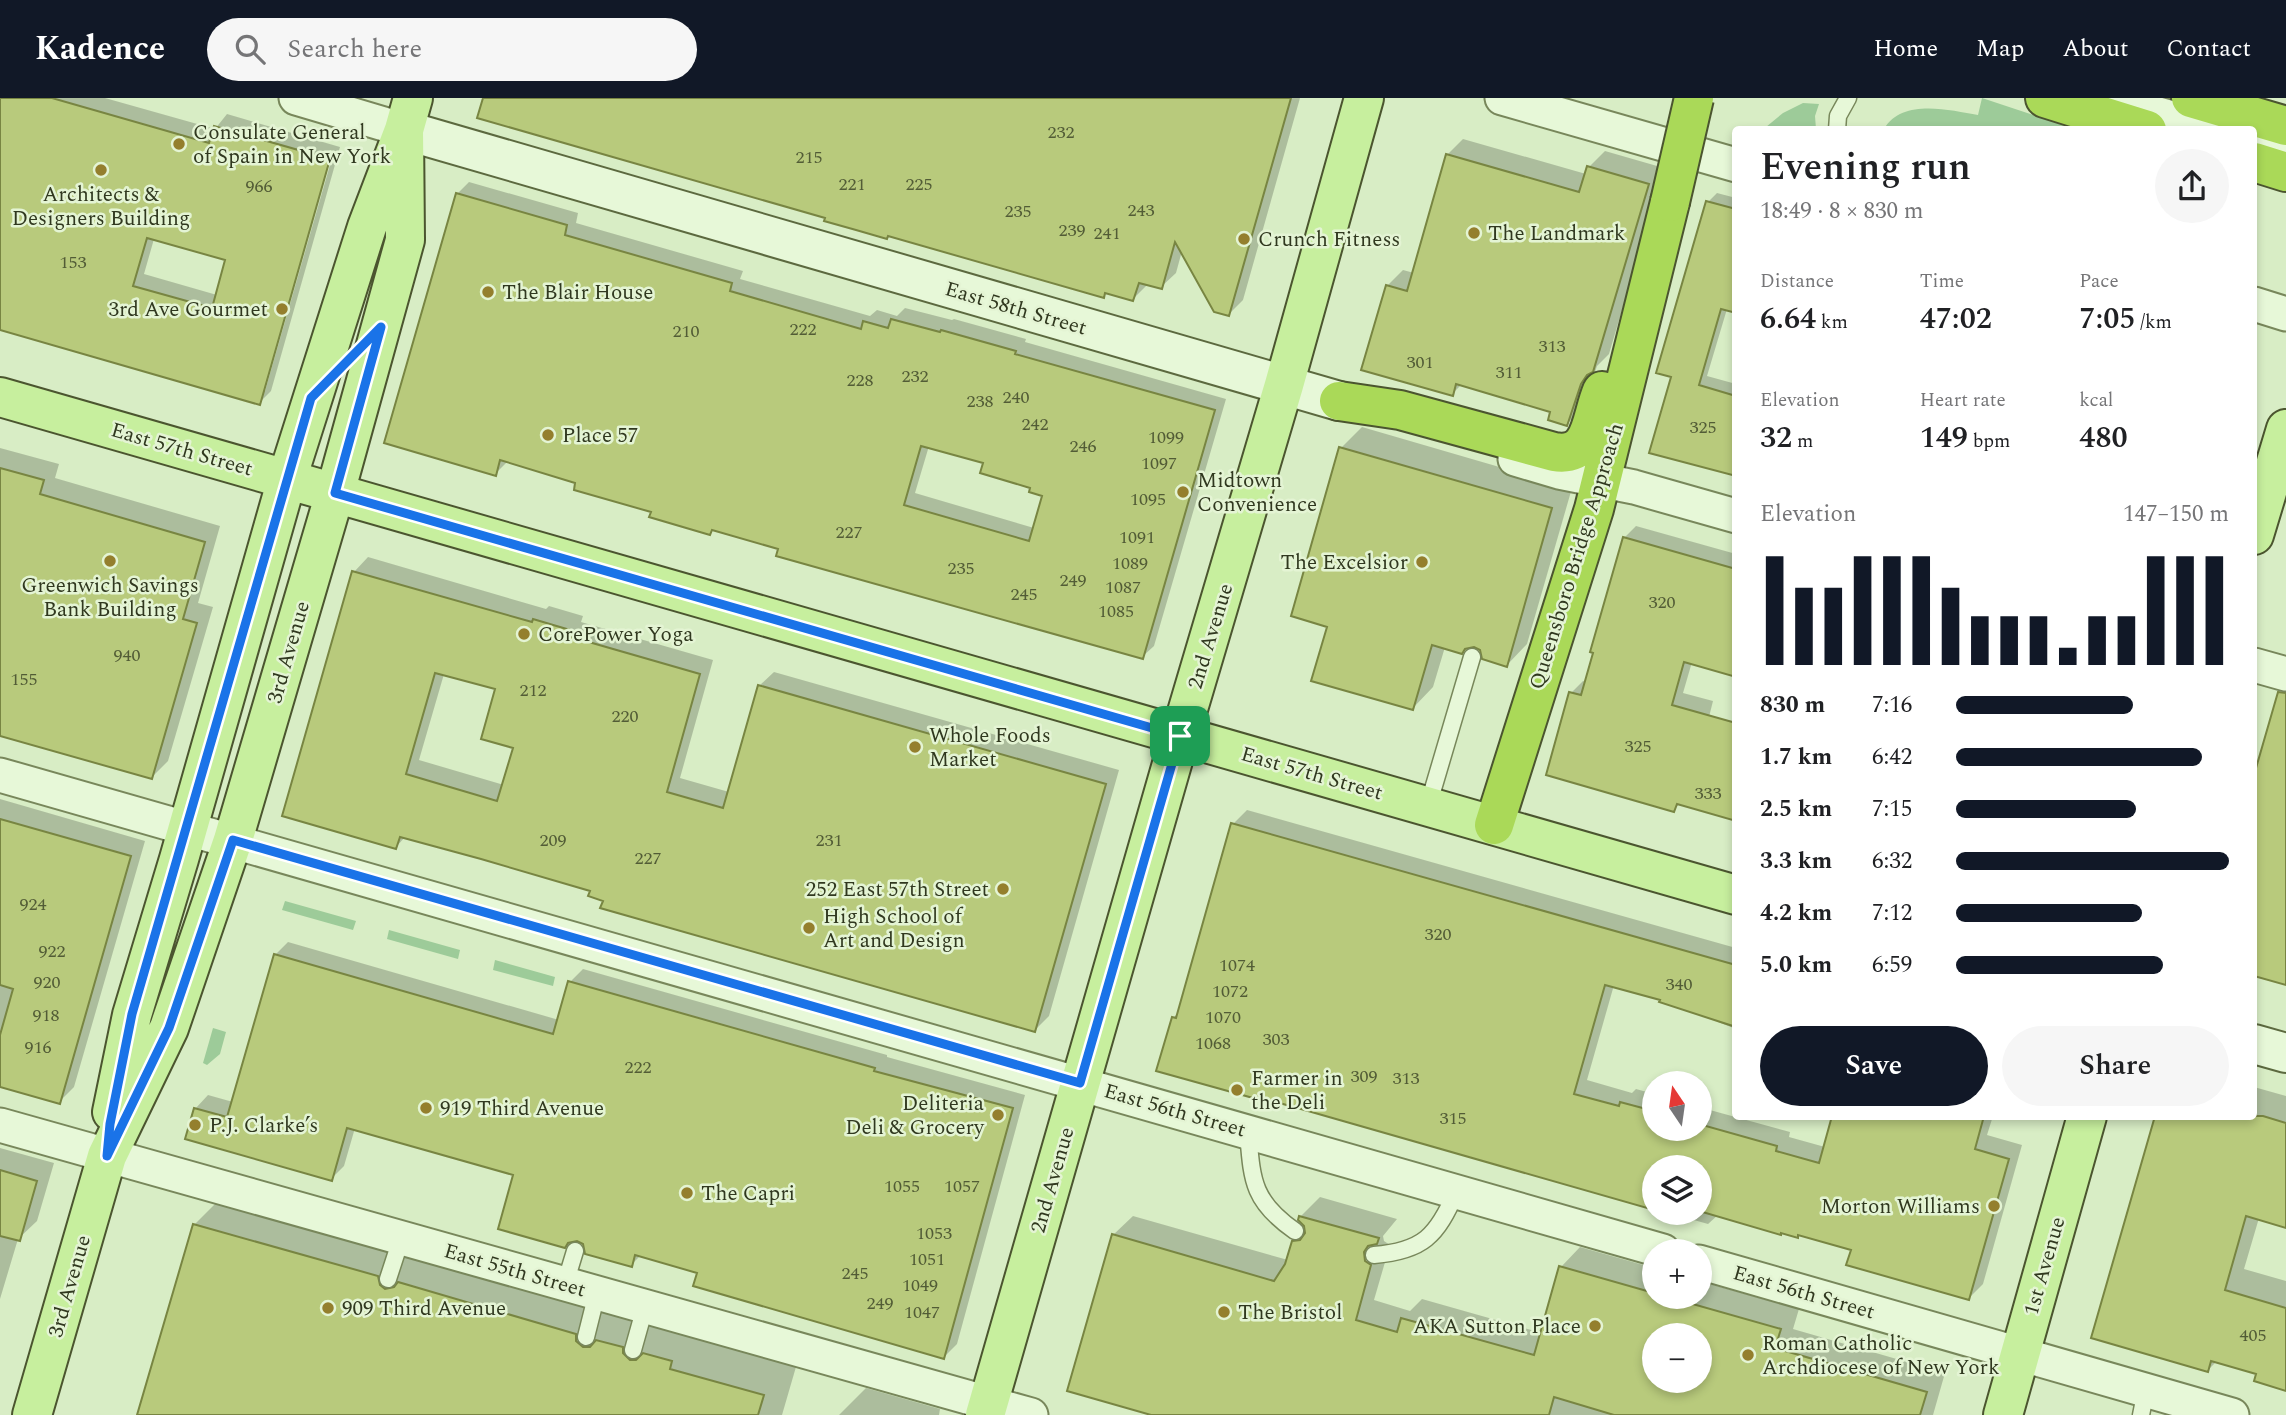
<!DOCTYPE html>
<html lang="en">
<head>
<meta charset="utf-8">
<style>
  body { margin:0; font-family:Spectral,serif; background:#f6f6f6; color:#202124; height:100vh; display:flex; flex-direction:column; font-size:26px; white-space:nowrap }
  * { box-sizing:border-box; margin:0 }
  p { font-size:23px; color:#757577 }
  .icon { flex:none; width:38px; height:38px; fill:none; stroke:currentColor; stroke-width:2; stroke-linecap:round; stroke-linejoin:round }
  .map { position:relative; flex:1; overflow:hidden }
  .sheet { position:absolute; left:1732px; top:28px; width:525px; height:994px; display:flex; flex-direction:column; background:#fff; border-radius:7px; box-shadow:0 4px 10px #0003 }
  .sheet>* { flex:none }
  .needle { width:46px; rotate:347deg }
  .fabs { position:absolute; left:1642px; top:973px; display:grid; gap:14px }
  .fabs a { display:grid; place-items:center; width:70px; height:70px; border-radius:50%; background:#fff; box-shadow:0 4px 10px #0003; font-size:35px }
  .pin { position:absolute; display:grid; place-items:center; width:60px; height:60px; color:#fff; margin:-30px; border-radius:14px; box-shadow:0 4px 10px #0006 }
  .round { display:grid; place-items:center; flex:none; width:74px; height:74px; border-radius:37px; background:#f6f6f6 }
  .summary { display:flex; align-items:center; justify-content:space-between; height:119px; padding:0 28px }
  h1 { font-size:38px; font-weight:600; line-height:52px }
  .stats { display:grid; grid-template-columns:repeat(3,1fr); gap:10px; height:119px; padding:7px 28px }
  .stats div { display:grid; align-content:center }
  .stats b { font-size:30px; font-weight:600 }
  .stats small { font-size:19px; font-weight:400 }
  .stats p { font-size:19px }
  .chart { height:196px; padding:14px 28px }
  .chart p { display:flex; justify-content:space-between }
  .chart svg { width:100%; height:126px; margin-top:7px; stroke:#111827; stroke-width:6 }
  .primary-button { display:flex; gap:14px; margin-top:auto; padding:14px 28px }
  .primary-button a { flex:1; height:80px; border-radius:42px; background:#111827; color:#fff; font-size:28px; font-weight:600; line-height:80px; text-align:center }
  .primary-button a+a { background:#f6f6f6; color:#202124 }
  ul { padding:0 28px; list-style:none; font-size:23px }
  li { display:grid; grid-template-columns:112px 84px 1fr; align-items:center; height:52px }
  li i { height:18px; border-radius:9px; background:#111827 }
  header { display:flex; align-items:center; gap:42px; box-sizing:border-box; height:98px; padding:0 35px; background:#111827; color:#fff }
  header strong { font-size:33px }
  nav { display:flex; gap:38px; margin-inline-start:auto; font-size:24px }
  .search { width:490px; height:63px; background:#f6f6f6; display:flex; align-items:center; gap:18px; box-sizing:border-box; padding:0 24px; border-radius:38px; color:#757577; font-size:26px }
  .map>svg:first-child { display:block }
  .green { fill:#9dcb99 }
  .shadow { fill:#0003; fill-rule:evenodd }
  .building { fill:#b8ca7c; stroke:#788542; stroke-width:2; fill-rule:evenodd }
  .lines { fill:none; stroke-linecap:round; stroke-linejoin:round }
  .lane-casing { stroke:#78875b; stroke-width:19 }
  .street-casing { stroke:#78875b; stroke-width:37 }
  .secondary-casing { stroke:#5c693f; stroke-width:42 }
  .primary-casing { stroke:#4b552f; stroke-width:42 }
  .highway-casing { stroke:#4b552f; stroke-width:42 }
  .lane { stroke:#e7f8d8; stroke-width:16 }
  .street { stroke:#e7f8d8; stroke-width:33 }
  .secondary { stroke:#e7f8d8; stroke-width:38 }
  .primary { stroke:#c7ef9e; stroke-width:38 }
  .highway { stroke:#aad958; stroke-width:38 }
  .highway-bridge-casing { stroke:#4b552f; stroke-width:42; stroke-linecap:butt }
  .highway-bridge { stroke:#aad958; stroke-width:38 }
  .route-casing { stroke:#fff; stroke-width:14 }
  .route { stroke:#1a73e8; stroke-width:9 }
  .poi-dot { fill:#947f2d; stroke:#e4f4d4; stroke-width:2.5 }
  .labels { text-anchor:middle; stroke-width:5; stroke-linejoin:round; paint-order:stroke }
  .number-label { font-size:18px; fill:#525c36 }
  .poi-label { font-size:21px; fill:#30381f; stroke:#e4f4d4; text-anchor:start }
  .street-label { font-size:21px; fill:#30381f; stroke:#e4f4d4 }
</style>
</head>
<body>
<header>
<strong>Kadence</strong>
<div class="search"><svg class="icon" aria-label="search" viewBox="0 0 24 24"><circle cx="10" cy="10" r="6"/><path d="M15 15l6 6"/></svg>Search here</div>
<nav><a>Home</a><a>Map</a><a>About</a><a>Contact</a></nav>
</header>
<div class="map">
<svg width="2286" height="1317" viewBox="0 0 2286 1317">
  <rect width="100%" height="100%" fill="#d8edc5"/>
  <path class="green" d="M1982,0L2076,31H1884C1902,0 1949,12 1978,17Z
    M1803,5L1819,6L1815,18L1816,31H1774L1766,29L1783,15Z
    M285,803L356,823L353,832L282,812Z
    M389,832L460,852L458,861L387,841Z
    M495,862L555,879L553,888L493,872Z
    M213,930L226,934L220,956L207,967L203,965Z"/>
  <path class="shadow" d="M0,0H105L215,31L227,16L340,49L271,293L259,305L0,231ZM330,52L334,53L265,293H262ZM154,141L228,161L217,197L144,176Z
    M485,0H1300L1243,202L1229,216L1182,153L1176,175L1161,189L1147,187L1133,201L1107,194L1103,198L827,119Z
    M1463,41L1586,76L1589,69L1605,53L1664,70L1609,256L1597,268L1583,310L1567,326L1553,312L1462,286L1452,296L1387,188L1403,172L1414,175L1447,57Z
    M469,84L578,115L576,125L743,173L740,181L870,218L877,212L897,218L905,210L952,222L954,221L1026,241L1025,244L1226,301L1154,548L1142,559L780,450L714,431L710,435L578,384L507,364L495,376L457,96ZM929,348L985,364L1044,397L1034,430L915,395Z
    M1717,95L1736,100V213L1727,211L1707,278L1736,286V378L1673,278L1708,104Z
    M1362,329L1572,390L1527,546L1507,567L1475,547L1445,549L1433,589L1413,610L1329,527L1341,350Z
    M0,350L59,366L55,380L220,428L198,505L213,509L168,663L152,679L0,636Z
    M1636,428L1736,456V576L1692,564L1683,595L1713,603L1709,619L1736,627V721L1680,705L1674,712L1571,595L1583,583L1587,584L1624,440Z
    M368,459L546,511L549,508L583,518L581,524L713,562L680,680L729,694L759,588L774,574L1119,672L1049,918L1035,932L605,801L592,792L405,739L396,749L354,474ZM444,576L497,590L515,649L504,687L419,662Z
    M0,701L145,743L74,989L59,1004L0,987Z
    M1247,712L1736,850V931L1718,924L1719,922L1662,901L1614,887L1587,982L1632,995L1636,991L1654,996V1031H1699V1009L1790,1034L1789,1039L1825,1049L1834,1018H1993L1987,1037L2022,1047L1983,1186L1969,1200L1853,1151L1799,1135L1718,1117L1708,1126L1669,1115H1699V1069H1654L1173,920L1180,913L1233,726Z
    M288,844L559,922L570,884L583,871L887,957V959L1025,997L957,1246L944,1259L699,1174L641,1157L631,1167L585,1145L515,1075L355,1030L344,1068L331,1081L195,1011L208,997L233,1004L275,857Z
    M2254,989L2286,998V1129L2259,1120L2244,1171L2286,1183V1290L2258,1275L2217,1263L2208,1272L2254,1018Z
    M0,1050L54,1065L37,1123L18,1141L0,1201Z
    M230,1091L798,1262L782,1317H139L194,1127Z
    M1320,1099L1397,1121L1383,1138L1384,1143L1390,1147L1374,1202L1410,1213L1422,1201L1542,1235L1561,1169L1580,1149L1654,1170V1199H1699V1183L1799,1211L1793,1231L1945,1275L1933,1317H1157L1113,1137L1133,1118L1288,1162L1294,1144L1306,1131L1300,1122L1301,1118ZM1654,1237H1699V1283H1654Z
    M866,1290L940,1311L939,1317H839Z"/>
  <path class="building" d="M0,0H52L209,45L214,28L330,61L260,307L0,232ZM147,140L225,162L212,210L133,188Z
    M483,0H1291L1229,218L1214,214L1175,144L1162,191L1139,185L1133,203L1105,195L1104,200L888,138L887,141L856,132L824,123L825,120L477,20Z
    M1446,56L1579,94L1587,68L1649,86L1593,274L1587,277L1581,286L1567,328L1548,322L1550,314L1456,286L1453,298L1361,272L1386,187L1407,193Z
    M456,95L567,127L565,137L732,185L730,193L861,231L863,223L888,230L891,221L940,234L941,232L1016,253L1015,256L1215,312L1143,561L776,458L778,451L712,432L710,437L649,419L651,414L574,392L575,385L500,362L496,378L384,345ZM921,348L983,365L980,375L1030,390L1029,394L1042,398L1029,443L904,407Z
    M1706,103L1736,111V215L1721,211L1699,287L1736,298V378L1649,355L1671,279L1656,275Z
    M1339,349L1552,410L1507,569L1482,561L1480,552L1474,549L1465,551L1462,556L1432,547L1413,612L1311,583L1327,529L1291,518Z
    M0,370L44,382L40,396L205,444L183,521L197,525L152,681L0,638Z
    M1623,439L1736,471V579L1684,564L1672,607L1736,625V723L1677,706L1674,714L1546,677L1569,594L1581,597L1593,555L1590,554Z
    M352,473L532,524L533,521L570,532L568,538L700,576L667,694L723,710L758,587L1106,686L1035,934L600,810L603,803L588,798L590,793L481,761L400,739L396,751L282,718ZM435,575L495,591L481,641L513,650L497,703L406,676Z
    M2278,594L2286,595V887L2254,878V677Z
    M0,721L131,758L60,1006L0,989V937L13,891L0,887Z
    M1231,725L1736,867V929L1659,904L1660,902L1605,887L1574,996L1619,1008L1620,1004L1654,1013V1031H1699V1026L1777,1048L1776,1053L1819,1065L1832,1018H1984L1975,1051L2009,1061L1969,1202L1846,1167L1851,1152L1798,1137V1140L1781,1135V1137L1699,1113V1069H1654V1112L1301,1011L1272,1003L1271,1005L1156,973L1172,919L1176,920Z
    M274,856L553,936L568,883L875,970L874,973L1013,1010L944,1261L693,1188L697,1175L635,1157L632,1169L585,1156L583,1146L577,1143L568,1145L565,1150L498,1131L513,1077L347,1030L332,1083L185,1041L194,1010L227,1019Z
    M2155,1018H2263L2286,1025V1130L2246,1118L2225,1192L2286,1210V1293L2254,1283L2256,1276L2211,1263L2208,1274L2091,1240Z
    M0,1072L37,1083L20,1143L0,1138Z
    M1299,1118L1379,1140L1377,1146L1368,1148L1364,1154L1365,1163L1371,1167L1356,1222L1397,1234L1401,1220L1534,1257L1559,1168L1654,1195V1199H1668L1781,1231L1775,1250L1927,1294L1920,1317H1614L1554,1299L1549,1317H1151L1067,1293L1112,1136L1274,1183L1285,1166L1292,1143L1300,1142L1305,1135L1304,1128L1298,1122ZM1654,1237H1699V1283H1654Z
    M193,1126L378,1178L380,1187L385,1191L394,1189L398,1184L576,1236V1243L583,1249H590L596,1242L623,1249V1255L630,1262H636L643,1255L672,1263L670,1271L764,1297L758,1317H137Z"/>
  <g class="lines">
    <g class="lane-casing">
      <path id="lane" d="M1837,32L1838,18L1848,0
        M1428,708L1472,559
        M1248,1034C1252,1082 1252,1103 1295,1133
        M1374,1157C1423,1153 1437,1138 1456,1094
        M388,1181L401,1141
        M565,1186L575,1153
        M586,1239L597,1195
        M633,1252L645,1209
        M2141,1317L2146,1292"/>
    </g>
    <g class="street-casing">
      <path id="street" d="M296,0L404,32
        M1502,0L1736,67
        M2112,3L2215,32
        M2254,43L2286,52
        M2254,206L2286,216
        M1515,361L1559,374L1634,389L1736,418
        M2254,567L2286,576
        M0,677L1663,1153
        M0,1027L1031,1317
        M1699,1164L2232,1317"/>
    </g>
    <g class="secondary-casing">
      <path id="secondary" d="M404,32L1339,303
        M2254,946L2286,955"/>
    </g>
    <g class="primary-casing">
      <path id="primary" d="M0,299L1736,797
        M2254,437L2286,331
        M112,1014L132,917L179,761L287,381L367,129L404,32L413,0
        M32,1317L107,1058L169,930L233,742L335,395L405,142L404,32
        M985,1317L1180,638L1284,287L1364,0
        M2003,1317L2087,1018"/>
    </g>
    <g class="highway-casing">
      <path id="highway" d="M2045,0L2147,32
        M2191,0L2286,28
        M2254,64L2286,74
        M1339,303L1400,312L1554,354C1593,360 1590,321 1602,293
        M1494,727L1594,411L1670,104"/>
    </g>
    <use href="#lane" class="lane"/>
    <use href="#street" class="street"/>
    <use href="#secondary" class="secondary"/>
    <use href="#primary" class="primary"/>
    <use href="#highway" class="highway"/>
    <g class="highway-bridge-casing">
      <path id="highway-bridge" d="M1670,104L1694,0"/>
    </g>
    <use href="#highway-bridge" class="highway-bridge"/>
  </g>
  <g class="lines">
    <g class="route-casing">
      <path id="route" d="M381,229L335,395L1180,638L1080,985L233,742L169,930L107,1058L110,1026L132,916L311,300Z"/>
    </g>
    <use href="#route" class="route"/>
  </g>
  <g class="poi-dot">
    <circle cx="179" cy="46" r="7"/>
    <circle cx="101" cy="72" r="7"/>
    <circle cx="1474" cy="135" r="7"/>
    <circle cx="1244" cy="141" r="7"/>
    <circle cx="488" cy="194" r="7"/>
    <circle cx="282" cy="211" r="7"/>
    <circle cx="548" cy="337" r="7"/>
    <circle cx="1183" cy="394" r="7"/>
    <circle cx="110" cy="463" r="7"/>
    <circle cx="1422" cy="464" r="7"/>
    <circle cx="524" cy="536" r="7"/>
    <circle cx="915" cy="649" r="7"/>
    <circle cx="1003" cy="791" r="7"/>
    <circle cx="809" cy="830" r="7"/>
    <circle cx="1237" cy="992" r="7"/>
    <circle cx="426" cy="1010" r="7"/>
    <circle cx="998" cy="1017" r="7"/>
    <circle cx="195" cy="1027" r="7"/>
    <circle cx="687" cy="1095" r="7"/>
    <circle cx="1994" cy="1108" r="7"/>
    <circle cx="328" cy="1210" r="7"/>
    <circle cx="1224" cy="1214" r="7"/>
    <circle cx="1595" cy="1228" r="7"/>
    <circle cx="1748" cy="1257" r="7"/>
  </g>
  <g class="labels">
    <g class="number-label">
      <text x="1061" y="40">232</text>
      <text x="809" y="65">215</text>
      <text x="852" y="92">221</text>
      <text x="919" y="92">225</text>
      <text x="259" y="94">966</text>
      <text x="1141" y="118">243</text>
      <text x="1018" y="119">235</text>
      <text x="1072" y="138">239</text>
      <text x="1107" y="141">241</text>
      <text x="73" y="170">153</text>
      <text x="803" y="237">222</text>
      <text x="686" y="239">210</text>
      <text x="1552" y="254">313</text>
      <text x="1420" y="270">301</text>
      <text x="1509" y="280">311</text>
      <text x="915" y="284">232</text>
      <text x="860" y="288">228</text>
      <text x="1016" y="305">240</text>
      <text x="980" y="309">238</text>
      <text x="1035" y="332">242</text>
      <text x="1703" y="335">325</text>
      <text x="1166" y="345">1099</text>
      <text x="1083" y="354">246</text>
      <text x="1159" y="371">1097</text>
      <text x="1148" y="407">1095</text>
      <text x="849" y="440">227</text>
      <text x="1137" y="445">1091</text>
      <text x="1130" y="471">1089</text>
      <text x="961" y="476">235</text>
      <text x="1073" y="488">249</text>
      <text x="1123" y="495">1087</text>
      <text x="1024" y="502">245</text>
      <text x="1662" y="510">320</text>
      <text x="1116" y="519">1085</text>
      <text x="127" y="563">940</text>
      <text x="24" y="587">155</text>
      <text x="533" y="598">212</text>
      <text x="625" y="624">220</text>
      <text x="1638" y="654">325</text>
      <text x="1708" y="701">333</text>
      <text x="553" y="748">209</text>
      <text x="829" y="748">231</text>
      <text x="648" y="766">227</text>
      <text x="33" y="812">924</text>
      <text x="1438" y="842">320</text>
      <text x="52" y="859">922</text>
      <text x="1237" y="873">1074</text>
      <text x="47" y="890">920</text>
      <text x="1679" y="892">340</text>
      <text x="1230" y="899">1072</text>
      <text x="46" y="923">918</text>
      <text x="1223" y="925">1070</text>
      <text x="1276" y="947">303</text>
      <text x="1213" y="951">1068</text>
      <text x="38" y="955">916</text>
      <text x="638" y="975">222</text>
      <text x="1364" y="984">309</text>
      <text x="1406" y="986">313</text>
      <text x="1453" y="1026">315</text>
      <text x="902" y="1094">1055</text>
      <text x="962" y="1094">1057</text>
      <text x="934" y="1141">1053</text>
      <text x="927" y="1167">1051</text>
      <text x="855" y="1181">245</text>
      <text x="920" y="1193">1049</text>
      <text x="880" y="1211">249</text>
      <text x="922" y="1220">1047</text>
      <text x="2253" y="1243">405</text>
    </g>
    <g class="poi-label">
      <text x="193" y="41">Consulate General<tspan x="193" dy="24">of Spain in New York</tspan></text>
      <text x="101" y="103" text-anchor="middle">Architects &amp;<tspan x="101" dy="24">Designers Building</tspan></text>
      <text x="1488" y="142">The Landmark</text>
      <text x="1258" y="148">Crunch Fitness</text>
      <text x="502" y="201">The Blair House</text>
      <text x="268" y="218" text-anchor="end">3rd Ave Gourmet</text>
      <text x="562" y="344">Place 57</text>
      <text x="1197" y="389">Midtown<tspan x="1197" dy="24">Convenience</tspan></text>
      <text x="1408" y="471" text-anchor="end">The Excelsior</text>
      <text x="110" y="494" text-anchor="middle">Greenwich Savings<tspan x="110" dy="24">Bank Building</tspan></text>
      <text x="538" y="543">CorePower Yoga</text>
      <text x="929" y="644">Whole Foods<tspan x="929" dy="24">Market</tspan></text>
      <text x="989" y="798" text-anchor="end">252 East 57th Street</text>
      <text x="823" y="825">High School of<tspan x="823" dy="24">Art and Design</tspan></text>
      <text x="1251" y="987">Farmer in<tspan x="1251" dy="24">the Deli</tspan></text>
      <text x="984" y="1012" text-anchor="end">Deliteria<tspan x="984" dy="24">Deli &amp; Grocery</tspan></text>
      <text x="440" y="1017">919 Third Avenue</text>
      <text x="209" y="1034">P.J. Clarke’s</text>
      <text x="701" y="1102">The Capri</text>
      <text x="1980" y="1115" text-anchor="end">Morton Williams</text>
      <text x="342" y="1217">909 Third Avenue</text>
      <text x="1238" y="1221">The Bristol</text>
      <text x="1581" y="1235" text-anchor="end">AKA Sutton Place</text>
      <text x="1762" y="1252">Roman Catholic<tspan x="1762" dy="24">Archdiocese of New York</tspan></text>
    </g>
    <g class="street-label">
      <text transform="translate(1016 210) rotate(16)" y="7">East 58th Street</text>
      <text transform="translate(182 351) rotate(16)" y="7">East 57th Street</text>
      <text transform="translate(1576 458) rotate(-73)" y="7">Queensboro Bridge Approach</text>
      <text transform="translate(1210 538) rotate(-73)" y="7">2nd Avenue</text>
      <text transform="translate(288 554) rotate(-74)" y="7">3rd Avenue</text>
      <text transform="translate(1312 675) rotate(16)" y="7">East 57th Street</text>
      <text transform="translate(1175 1012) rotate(16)" y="7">East 56th Street</text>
      <text transform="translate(1052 1082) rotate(-74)" y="7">2nd Avenue</text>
      <text transform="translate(2044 1168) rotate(-74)" y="7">1st Avenue</text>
      <text transform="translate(515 1172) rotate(16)" y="7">East 55th Street</text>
      <text transform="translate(69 1188) rotate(-74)" y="7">3rd Avenue</text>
      <text transform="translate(1804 1194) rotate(16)" y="7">East 56th Street</text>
    </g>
  </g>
</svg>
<div class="fabs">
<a><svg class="needle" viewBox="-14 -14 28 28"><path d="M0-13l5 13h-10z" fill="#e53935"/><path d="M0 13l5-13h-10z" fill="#757577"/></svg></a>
<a><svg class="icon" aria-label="layers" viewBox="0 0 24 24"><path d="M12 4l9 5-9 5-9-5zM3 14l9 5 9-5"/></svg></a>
<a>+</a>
<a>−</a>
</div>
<div class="pin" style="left:1180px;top:638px;background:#1e9e55"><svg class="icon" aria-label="arrive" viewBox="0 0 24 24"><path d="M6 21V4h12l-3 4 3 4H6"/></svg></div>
<section class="sheet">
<div class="summary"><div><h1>Evening run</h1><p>18:49 · 8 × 830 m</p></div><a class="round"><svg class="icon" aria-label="share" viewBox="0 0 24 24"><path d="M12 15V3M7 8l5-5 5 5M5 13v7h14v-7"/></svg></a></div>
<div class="stats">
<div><p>Distance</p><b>6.64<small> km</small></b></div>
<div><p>Time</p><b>47:02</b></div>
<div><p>Pace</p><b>7:05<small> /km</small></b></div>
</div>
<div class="stats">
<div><p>Elevation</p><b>32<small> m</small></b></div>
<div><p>Heart rate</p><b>149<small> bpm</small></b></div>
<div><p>kcal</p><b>480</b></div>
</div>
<div class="chart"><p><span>Elevation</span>147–150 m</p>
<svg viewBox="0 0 160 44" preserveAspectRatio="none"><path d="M5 44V6M15 44V17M25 44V17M35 44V6M45 44V6M55 44V6M65 44V17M75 44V27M85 44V27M95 44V27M105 44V38M115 44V27M125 44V27M135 44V6M145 44V6M155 44V6"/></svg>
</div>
<ul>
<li><b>830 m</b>7:16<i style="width:65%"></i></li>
<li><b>1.7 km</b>6:42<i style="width:90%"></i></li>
<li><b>2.5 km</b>7:15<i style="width:66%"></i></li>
<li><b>3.3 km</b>6:32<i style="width:100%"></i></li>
<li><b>4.2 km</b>7:12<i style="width:68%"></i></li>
<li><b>5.0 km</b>6:59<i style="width:76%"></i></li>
</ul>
<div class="primary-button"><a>Save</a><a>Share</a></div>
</section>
</div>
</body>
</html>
